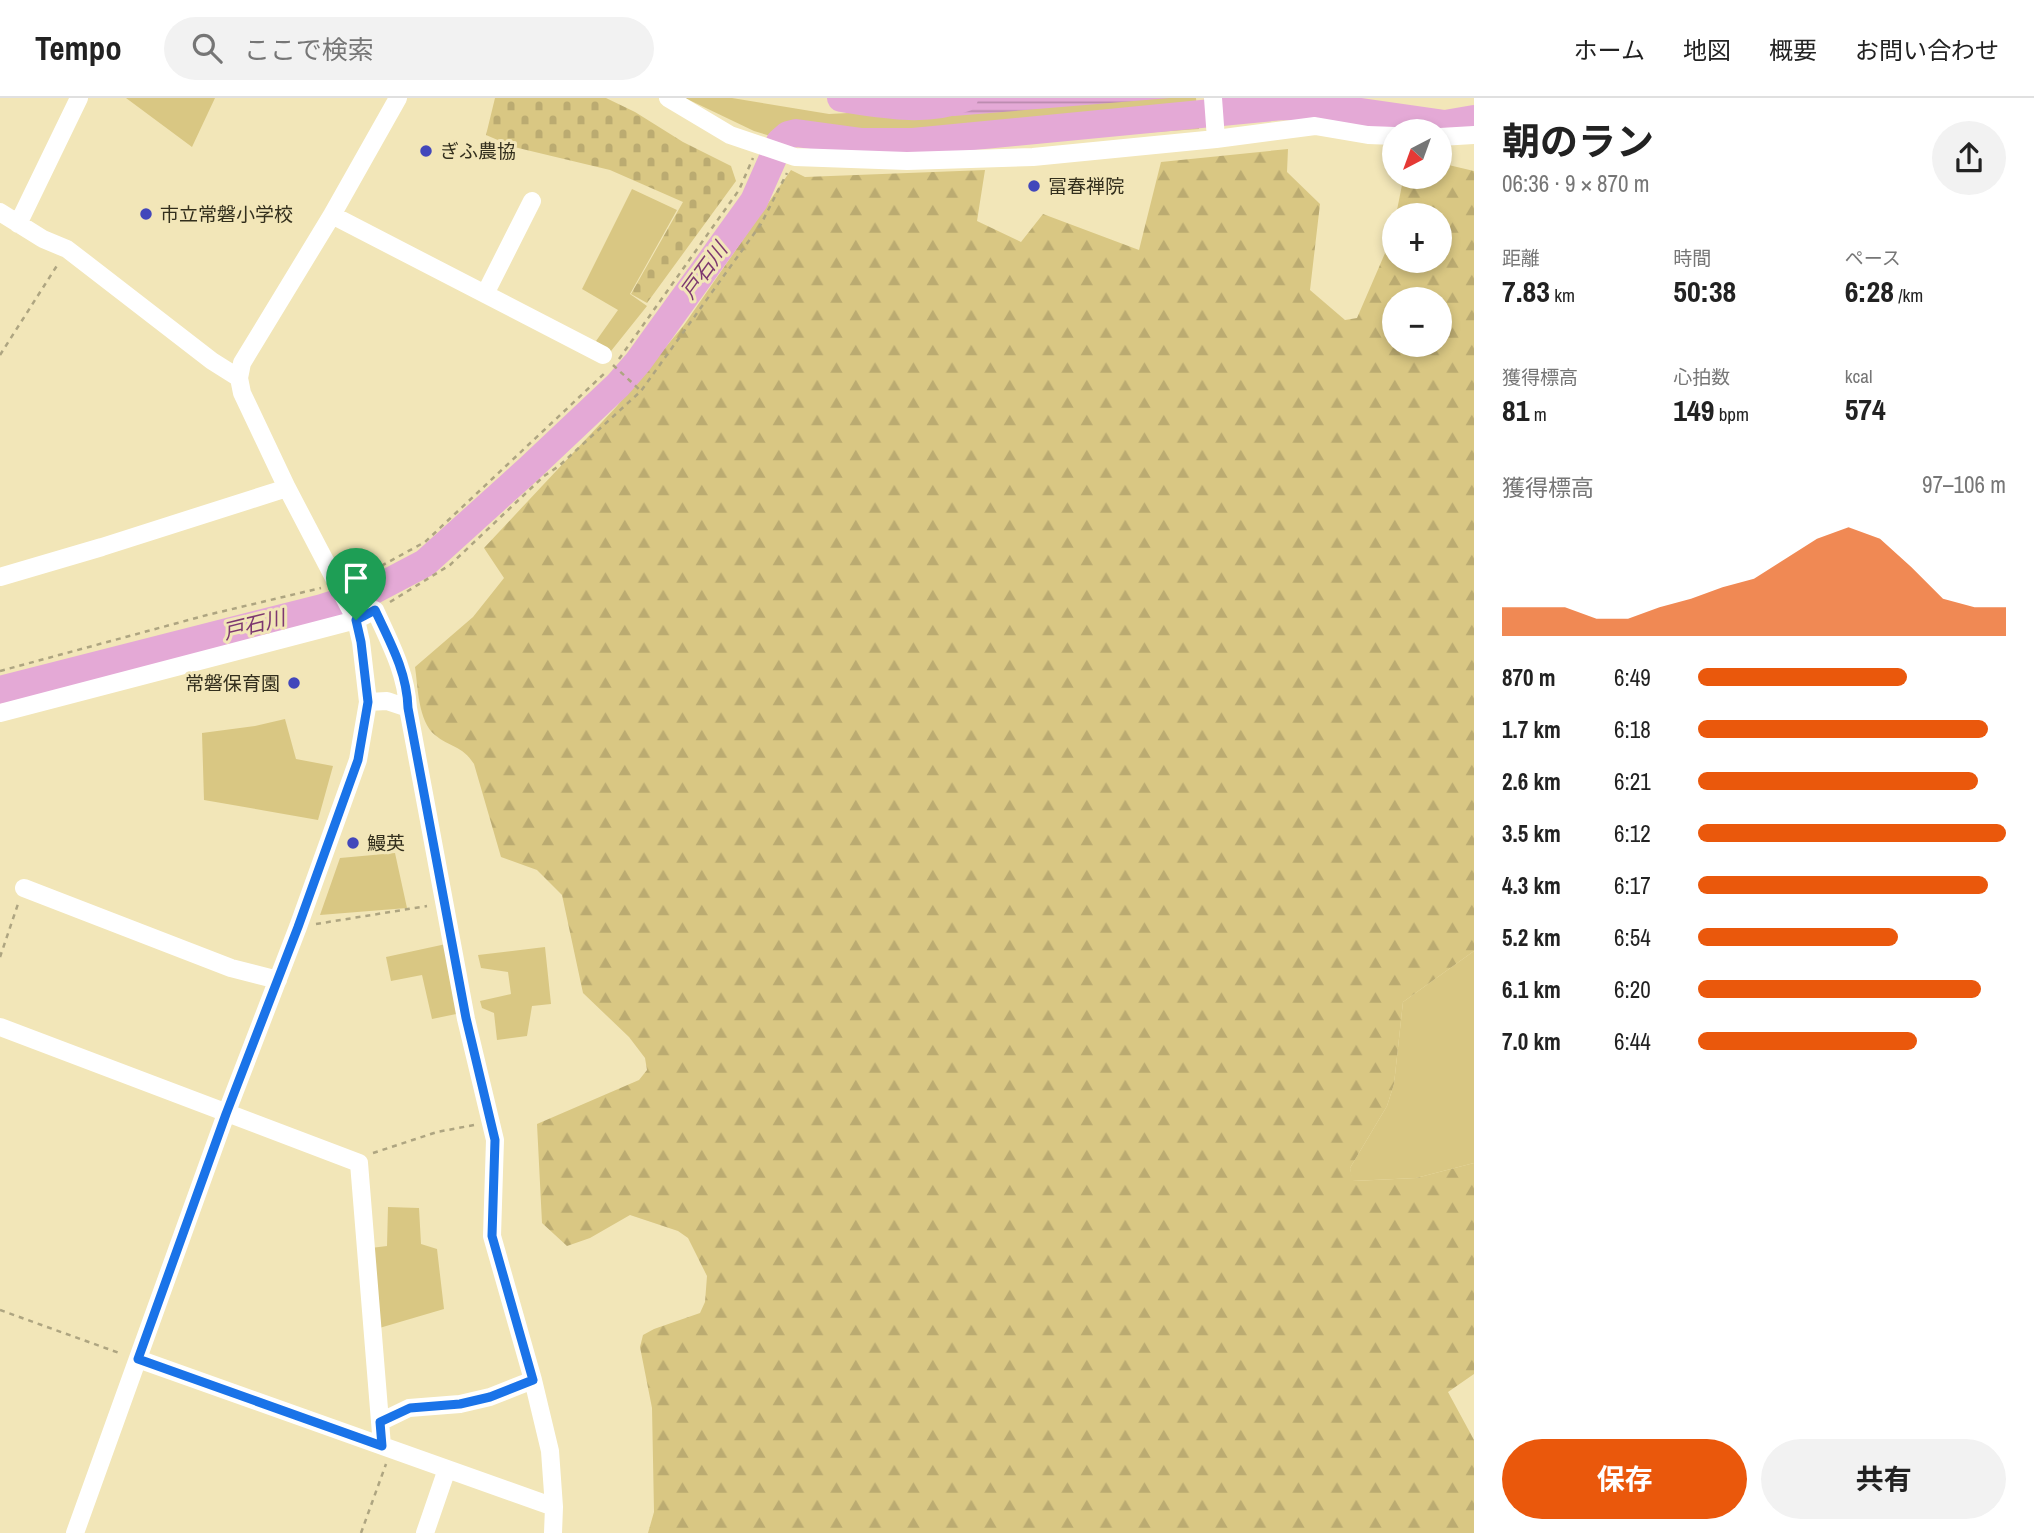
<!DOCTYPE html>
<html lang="ja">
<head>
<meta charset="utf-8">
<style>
  body { margin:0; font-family:"Archivo Narrow","Noto Sans JP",sans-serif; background:#f2f2f2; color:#222; height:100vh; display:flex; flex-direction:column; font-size:26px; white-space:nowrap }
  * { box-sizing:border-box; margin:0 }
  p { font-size:23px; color:#767676 }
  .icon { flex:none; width:38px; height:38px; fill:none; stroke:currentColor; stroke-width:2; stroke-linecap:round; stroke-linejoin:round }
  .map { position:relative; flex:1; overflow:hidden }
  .details { display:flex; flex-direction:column; background:#fff; width:560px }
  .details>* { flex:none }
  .needle { width:46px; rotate:221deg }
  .controls { position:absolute; left:1382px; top:21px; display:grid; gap:14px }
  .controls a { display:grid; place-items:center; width:70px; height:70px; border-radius:50%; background:#fff; box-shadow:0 4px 10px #0003; font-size:35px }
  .pin { position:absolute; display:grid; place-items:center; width:60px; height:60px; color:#fff; margin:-72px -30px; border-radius:50% 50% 50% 0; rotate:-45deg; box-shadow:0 0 7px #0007 }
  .pin .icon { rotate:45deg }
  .round { display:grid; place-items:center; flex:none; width:74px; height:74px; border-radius:37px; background:#f2f2f2 }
  .overview { display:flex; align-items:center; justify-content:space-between; height:119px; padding:0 28px }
  h1 { font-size:38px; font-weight:700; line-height:52px }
  .metrics { display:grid; grid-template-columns:repeat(3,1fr); gap:10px; height:119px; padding:7px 28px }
  .metrics div { display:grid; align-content:center }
  .metrics b { font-size:30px; font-weight:700 }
  .metrics small { font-size:19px; font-weight:400 }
  .metrics p { font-size:19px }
  .chart { height:196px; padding:14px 28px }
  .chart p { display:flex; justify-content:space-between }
  .chart svg { width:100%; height:126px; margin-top:7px; fill:#ea580c; opacity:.7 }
  .button { display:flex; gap:14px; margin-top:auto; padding:14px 28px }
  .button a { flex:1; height:80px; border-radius:42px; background:#ea580c; color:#fff; font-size:28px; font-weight:700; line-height:80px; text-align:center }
  .button a+a { background:#f2f2f2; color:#222 }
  ul { padding:0 28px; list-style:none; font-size:23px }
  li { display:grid; grid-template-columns:112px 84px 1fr; align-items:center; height:52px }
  li i { height:18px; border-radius:9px; background:#ea580c }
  header { display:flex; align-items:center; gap:42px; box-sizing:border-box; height:98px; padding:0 35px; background:#fff; border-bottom:2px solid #e0e0e0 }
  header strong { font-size:33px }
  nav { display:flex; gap:38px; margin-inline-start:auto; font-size:24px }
  .search { width:490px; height:63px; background:#f2f2f2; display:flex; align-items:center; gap:18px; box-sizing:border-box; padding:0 24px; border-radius:38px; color:#767676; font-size:26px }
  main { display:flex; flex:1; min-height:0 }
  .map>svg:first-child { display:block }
  .green { fill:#d9c783 }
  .forest { fill:url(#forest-firs); fill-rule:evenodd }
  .cemetery { fill:url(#cemetery-stones) }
  .water { fill:url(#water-rules) }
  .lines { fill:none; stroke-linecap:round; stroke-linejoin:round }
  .river { stroke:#e4a9d6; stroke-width:28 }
  .path { stroke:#aea581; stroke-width:2.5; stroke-dasharray:5 5; stroke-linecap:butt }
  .minor { stroke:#fff; stroke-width:18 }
  .route-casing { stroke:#fff; stroke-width:14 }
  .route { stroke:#1a73e8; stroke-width:9 }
  .poi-dot { fill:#4247bb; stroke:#f2e6b8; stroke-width:2.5 }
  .labels { text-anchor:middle; stroke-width:6; stroke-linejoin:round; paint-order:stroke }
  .poi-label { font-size:19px; fill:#332f1d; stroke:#f2e6b8; text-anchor:start }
  .water-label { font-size:21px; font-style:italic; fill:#7d3870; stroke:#f2e6b8 }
</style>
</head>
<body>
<header>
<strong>Tempo</strong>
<div class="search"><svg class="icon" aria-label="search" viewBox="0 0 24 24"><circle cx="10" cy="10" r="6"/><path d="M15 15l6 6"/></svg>ここで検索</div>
<nav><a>ホーム</a><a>地図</a><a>概要</a><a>お問い合わせ</a></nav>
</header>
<main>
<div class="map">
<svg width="1474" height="1435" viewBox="0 0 1474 1435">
  <defs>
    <pattern id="forest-firs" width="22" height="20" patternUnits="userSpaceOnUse" patternTransform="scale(1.75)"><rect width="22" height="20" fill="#d9c783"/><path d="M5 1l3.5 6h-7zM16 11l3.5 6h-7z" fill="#bbab71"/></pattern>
    <pattern id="cemetery-stones" width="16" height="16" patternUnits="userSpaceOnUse" patternTransform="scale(1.75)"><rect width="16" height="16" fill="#d9c783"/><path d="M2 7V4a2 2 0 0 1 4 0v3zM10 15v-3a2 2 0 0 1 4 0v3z" fill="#bbab71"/></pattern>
    <pattern id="water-rules" width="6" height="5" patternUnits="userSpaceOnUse" patternTransform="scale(1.75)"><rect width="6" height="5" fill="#e4a9d6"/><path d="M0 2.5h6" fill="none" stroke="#b98aad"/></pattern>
  </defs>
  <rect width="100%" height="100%" fill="#f2e6b8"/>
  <path class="green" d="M126,0H215L192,49Z
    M685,0H732L829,16L1141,0H1196L1199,31L942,49H852L797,46L754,33Z
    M632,91L677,112L630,196L647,208L611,253L596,243L618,212L582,191Z
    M285,621L296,661L333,668L318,722L204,702L202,635L255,628Z
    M395,755L407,810L320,817L340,760Z
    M446,846L461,915L432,921L422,877L391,883L386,859Z
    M545,849L551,906L532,908L527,938L497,942L494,915L482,910L480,903L511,896L508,874L481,870L478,857Z
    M1474,853V1065L1416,1080L1352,1083L1350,1070L1387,1008L1394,986L1403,904Z
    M388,1109L419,1110L421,1146L437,1151L444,1211L376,1231L371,1150L387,1148Z"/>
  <path class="forest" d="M1288,51L1287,74L1320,106L1310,192L1345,222L1357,220L1392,139L1395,123V163H1440V117H1396L1403,82L1405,79H1440V65L1474,73V853L1403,904L1394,986L1387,1008L1350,1070L1353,1083L1416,1080L1474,1065V1276L1448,1294L1474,1342V1435H648L654,1414L652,1310L640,1249L643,1237L654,1231L700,1215L705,1204L707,1178L688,1140L678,1133L630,1117L590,1140L567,1148L542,1125L537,1026L639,982L647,972L645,960L629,939L583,895L562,797L537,772L501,759L474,666C462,647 449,649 435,637C418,623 418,589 415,569L473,519L504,480L484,450L617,308L684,227L791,72L805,79L985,72L977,123L1021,144L1043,116L1139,152L1161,64ZM1395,201H1440V247H1395Z"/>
  <path class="cemetery" d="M495,0H606L635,14L683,44L731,68L736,83L647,205L631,196L683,104L610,72L514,49L486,37Z"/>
  <path class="water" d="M938,0H1170L954,18L913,9Z"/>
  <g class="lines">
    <path class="river" d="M841,0C881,6 925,15 964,0
      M0,592L322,510L368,495L425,465L529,371L618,287L638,264L754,103L780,44L788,37L796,35L862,44H913L1283,8L1325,9L1445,26L1474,21"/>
    <path class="path" d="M0,257L58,166
      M619,261L739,92L753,60
      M613,267L641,293
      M354,480L370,474L425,444L607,273
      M390,504L450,467L544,378L559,368L641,293L761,126L787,75
      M0,573L207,517L321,490
      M316,826L427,808
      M0,859L18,806
      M373,1055L437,1034L474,1027
      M0,1212L122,1256
      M361,1435L386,1366"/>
    <path class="minor" d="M668,0L730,37L795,59L907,63L1033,59L1216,41L1315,28L1368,37L1395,38
      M1213,0L1216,41
      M1440,39L1474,37
      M0,114L43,141L67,151L212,263L239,280
      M332,117L603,257
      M18,126L79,0
      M485,196L532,103
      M0,479L102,449L287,390
      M368,604L387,603L408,610L466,921L495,1042L492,1138L533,1282L550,1353L554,1409L553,1435
      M0,615L356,522L375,512C390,545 406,574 408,610
      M24,790L231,870L278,882
      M0,929L359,1065L382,1348
      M138,1261L554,1409
      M380,1324L409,1310L460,1306L490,1299L533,1282
      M75,1435L226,1016L298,829L358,662L368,604L361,544L356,522L287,390L242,295L239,280L242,265L332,117L398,0
      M425,1435L447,1371"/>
  </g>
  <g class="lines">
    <g class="route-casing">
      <path id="route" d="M375,512C390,544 407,574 408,610L466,920L495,1042L492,1138L533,1282L490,1299L460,1306L410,1310L380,1324L382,1348L138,1261L226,1016L298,829L358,662L368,604L361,544L356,522Z"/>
    </g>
    <use href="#route" class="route"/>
  </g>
  <g class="poi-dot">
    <circle cx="426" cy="53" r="7"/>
    <circle cx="1034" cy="88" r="7"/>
    <circle cx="146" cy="116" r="7"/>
    <circle cx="294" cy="585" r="7"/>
    <circle cx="353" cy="745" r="7"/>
  </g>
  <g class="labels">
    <g class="poi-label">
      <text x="440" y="60">ぎふ農協</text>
      <text x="1048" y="95">冨春禅院</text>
      <text x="160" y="123">市立常磐小学校</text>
      <text x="280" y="592" text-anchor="end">常磐保育園</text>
      <text x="367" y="752">鰻英</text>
    </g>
    <g class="water-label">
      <text transform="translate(704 173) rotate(-54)" y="7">戸石川</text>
      <text transform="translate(254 527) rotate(-14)" y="7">戸石川</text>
    </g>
  </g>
</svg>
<div class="controls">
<a><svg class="needle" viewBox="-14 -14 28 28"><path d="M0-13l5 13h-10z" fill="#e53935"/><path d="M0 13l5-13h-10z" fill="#767676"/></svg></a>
<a>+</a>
<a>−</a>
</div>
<div class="pin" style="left:356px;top:522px;background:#1e9e55"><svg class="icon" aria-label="arrive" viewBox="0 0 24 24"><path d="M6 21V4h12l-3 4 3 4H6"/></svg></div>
</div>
<section class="details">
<div class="overview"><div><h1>朝のラン</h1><p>06:36 · 9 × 870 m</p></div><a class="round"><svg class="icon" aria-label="share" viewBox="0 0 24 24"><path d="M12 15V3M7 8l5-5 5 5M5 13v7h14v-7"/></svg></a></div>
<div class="metrics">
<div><p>距離</p><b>7.83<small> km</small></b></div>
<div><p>時間</p><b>50:38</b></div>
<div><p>ペース</p><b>6:28<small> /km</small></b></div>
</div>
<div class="metrics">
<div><p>獲得標高</p><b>81<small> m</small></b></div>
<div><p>心拍数</p><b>149<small> bpm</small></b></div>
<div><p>kcal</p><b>574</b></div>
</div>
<div class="chart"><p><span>獲得標高</span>97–106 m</p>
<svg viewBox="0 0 160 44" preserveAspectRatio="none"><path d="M0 44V34L10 34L20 34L30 38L40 38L50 34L60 31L70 27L80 24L90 17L100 10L110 6L120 10L130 20L140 31L150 34L160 34V44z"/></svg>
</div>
<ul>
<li><b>870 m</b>6:49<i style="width:68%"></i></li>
<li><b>1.7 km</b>6:18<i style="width:94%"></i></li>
<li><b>2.6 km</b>6:21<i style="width:91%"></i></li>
<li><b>3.5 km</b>6:12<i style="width:100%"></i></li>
<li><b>4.3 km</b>6:17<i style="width:94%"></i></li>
<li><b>5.2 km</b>6:54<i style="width:65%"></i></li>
<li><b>6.1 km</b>6:20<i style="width:92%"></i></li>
<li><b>7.0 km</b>6:44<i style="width:71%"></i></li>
</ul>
<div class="button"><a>保存</a><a>共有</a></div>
</section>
</main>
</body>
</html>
